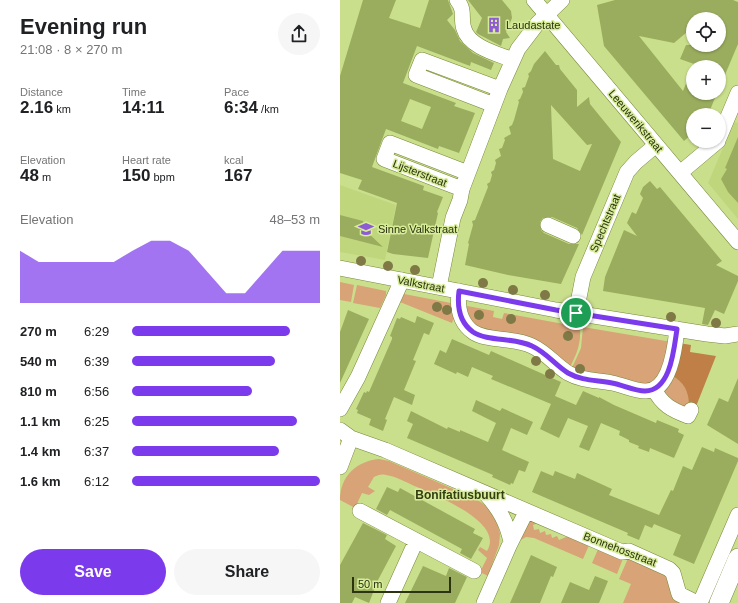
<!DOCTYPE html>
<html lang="en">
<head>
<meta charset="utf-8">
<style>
  body { margin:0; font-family:Helvetica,sans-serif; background:#f6f6f6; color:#202124; height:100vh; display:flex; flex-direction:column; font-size:15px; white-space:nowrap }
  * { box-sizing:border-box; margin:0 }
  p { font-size:13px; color:#757577 }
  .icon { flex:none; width:22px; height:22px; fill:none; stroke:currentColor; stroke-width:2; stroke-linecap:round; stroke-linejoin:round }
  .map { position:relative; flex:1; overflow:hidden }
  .drawer { display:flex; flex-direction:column; background:#fff; width:340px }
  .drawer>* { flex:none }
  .buttons { position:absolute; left:346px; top:12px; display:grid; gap:8px }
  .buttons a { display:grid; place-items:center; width:40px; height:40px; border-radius:50%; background:#fff; box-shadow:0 1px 3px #0004; font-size:20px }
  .scale { position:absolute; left:12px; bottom:10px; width:99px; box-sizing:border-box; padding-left:4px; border:2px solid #2b3310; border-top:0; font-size:11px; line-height:14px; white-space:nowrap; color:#2b3310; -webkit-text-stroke:3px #d7ec99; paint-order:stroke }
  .pin { position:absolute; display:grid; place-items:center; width:34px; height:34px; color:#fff; margin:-17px; border:2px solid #fff; border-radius:50%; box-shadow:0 1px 4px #0007 }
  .round { display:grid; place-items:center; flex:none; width:42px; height:42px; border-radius:21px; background:#f6f6f6 }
  .head { display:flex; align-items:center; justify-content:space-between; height:68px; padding:0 20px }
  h1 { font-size:22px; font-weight:700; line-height:30px }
  .figures { display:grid; grid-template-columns:repeat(3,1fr); gap:6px; height:68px; padding:4px 20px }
  .figures div { display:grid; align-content:center }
  .figures b { font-size:17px; font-weight:700 }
  .figures small { font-size:11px; font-weight:400 }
  .figures p { font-size:11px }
  .chart { height:112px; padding:8px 20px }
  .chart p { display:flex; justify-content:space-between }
  .chart svg { width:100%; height:72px; margin-top:4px; fill:#7c3aed; opacity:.7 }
  .button { display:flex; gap:8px; margin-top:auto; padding:8px 20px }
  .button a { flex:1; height:46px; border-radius:24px; background:#7c3aed; color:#fff; font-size:16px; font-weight:700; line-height:46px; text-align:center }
  .button a+a { background:#f6f6f6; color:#202124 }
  ul { padding:0 20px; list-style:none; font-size:13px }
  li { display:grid; grid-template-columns:64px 48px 1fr; align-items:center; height:30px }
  li i { height:10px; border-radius:5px; background:#7c3aed }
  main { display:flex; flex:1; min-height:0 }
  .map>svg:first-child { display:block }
  .built { fill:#c0d67c }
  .green { fill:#d8a377 }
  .forest { fill:#bf7f47 }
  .building { fill:#9aad5e; fill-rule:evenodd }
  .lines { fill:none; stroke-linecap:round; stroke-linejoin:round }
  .minor-casing { stroke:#768836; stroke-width:16 }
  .major-casing { stroke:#768836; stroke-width:20 }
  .minor { stroke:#fff; stroke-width:15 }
  .major { stroke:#fff; stroke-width:19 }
  .tree { fill:#7f7946 }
  .route-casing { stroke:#fff; stroke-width:8 }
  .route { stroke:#7c3aed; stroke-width:5 }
  .labels { text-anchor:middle; stroke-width:3; stroke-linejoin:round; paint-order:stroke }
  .poi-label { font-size:11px; fill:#2b3310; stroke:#d7ec99; text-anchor:start }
  .street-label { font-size:11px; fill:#2b3310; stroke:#d7ec99 }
  .neighbourhood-label { font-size:12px; font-weight:bold; fill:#343e12; stroke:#d7ec99 }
</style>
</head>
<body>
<main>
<section class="drawer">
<div class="head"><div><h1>Evening run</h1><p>21:08 · 8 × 270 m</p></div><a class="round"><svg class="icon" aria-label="share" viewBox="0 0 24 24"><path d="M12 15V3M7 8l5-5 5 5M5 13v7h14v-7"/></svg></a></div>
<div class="figures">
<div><p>Distance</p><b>2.16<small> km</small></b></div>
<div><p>Time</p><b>14:11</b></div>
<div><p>Pace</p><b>6:34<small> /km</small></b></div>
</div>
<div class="figures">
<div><p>Elevation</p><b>48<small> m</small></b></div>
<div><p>Heart rate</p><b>150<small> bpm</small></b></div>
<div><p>kcal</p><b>167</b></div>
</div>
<div class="chart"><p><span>Elevation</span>48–53 m</p>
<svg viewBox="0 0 160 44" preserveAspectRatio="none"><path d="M0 44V12L10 19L20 19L30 19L40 19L50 19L60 12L70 6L80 6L90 12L100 25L110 38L120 38L130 25L140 12L150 12L160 12V44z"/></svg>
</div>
<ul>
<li><b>270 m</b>6:29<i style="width:84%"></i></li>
<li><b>540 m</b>6:39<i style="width:76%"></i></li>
<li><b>810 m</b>6:56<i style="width:64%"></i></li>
<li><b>1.1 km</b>6:25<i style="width:88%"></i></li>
<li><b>1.4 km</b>6:37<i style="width:78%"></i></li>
<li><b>1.6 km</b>6:12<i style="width:100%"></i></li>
</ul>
<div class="button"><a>Save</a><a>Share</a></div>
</section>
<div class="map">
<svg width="398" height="603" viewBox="0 0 398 603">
  <rect width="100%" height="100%" fill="#cadf8c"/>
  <path class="built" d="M394,122L398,123V219L368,183Z
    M0,185L56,205L45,260L0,252Z"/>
  <path class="green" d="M0,282L14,285L11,302L0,300Z
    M17,285L46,291V295L40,308L13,303Z
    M64,294L111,303L114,317L112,323L60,302Z
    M122,305L154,311L153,317L162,319L164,313L240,327C241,345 237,353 229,369L135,326Z
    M243,327L332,342L328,361L311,386L231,370L241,348Z
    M331,375C344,382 352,393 348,409L323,396L324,388Z
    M39,459L49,461L136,499L148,507L156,519L160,534L159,545L148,576L140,572L147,558L138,550L140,547L147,551C165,522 96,496 77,487C67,483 56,476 46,475C41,474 38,475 34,477L28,487L35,491L29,495L22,493L15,508L0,500C0,476 17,461 39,459Z
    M191,520L200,522L193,525L194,530L199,529L200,533L205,531L206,535L211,534L212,538L217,536L219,540L231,535L250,543L243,559L194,538L186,537L179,541L189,521Z
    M259,547L284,556L277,574L252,563Z
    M289,556L325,572L341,601L340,603H283L291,584L279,579Z"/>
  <path class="forest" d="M339,343L351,345L350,352L376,356L355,409L349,406C349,391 344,382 331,375Z"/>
  <path class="building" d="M23,0H56L49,18L80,28L89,0H108L113,14L107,20L115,30L120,41L133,53L154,63L151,70L131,62L130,66L77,46L63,83L116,103L114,106L135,113L119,153L99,146L98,149L46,129L36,156L32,167L84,186L83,190L103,197L97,212L98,213L88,258L53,254L47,252L57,203L18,189L22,180L0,173V76ZM70,99L91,107L82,129L61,121Z
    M128,0H162L171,11L172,18L166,32L170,38L163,39L161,46L138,34L136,32L142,18Z
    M275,0H393L398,2V44L379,89V67H353V93H377L368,115H353V133L344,141L264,46L257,5ZM370,14L374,19H379V45H346L340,59L354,64L343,91L299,36L334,43L353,27V19H364Z
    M205,51L216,65H219L220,69L237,90V107L249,97L250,104L281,142L242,235L237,228L212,217L203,218L200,222L201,230L204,233L229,244H239L221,284L168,275L125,265L129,244L128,243L133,225L132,221L135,220L148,187L147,184L150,182L152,175L151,172L154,170L156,163L155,160L161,156L159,149L162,148L165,140L164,138L171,134L169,127L172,125L174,120L179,102L178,100L180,99L183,92L182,88L185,87L189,76L188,74L191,71L194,64ZM211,105L247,145L252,144L240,171L213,159Z
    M398,137V203L388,192L381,179L387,169L385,168Z
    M310,181L317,189L320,187L382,261L376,265L398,276V281L384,314L375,310L368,325L362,324L365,308L263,291L265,277L284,230L297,236L287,223L292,212L296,214L303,198L300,194L303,187Z
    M0,215L23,221L27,232L43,247L0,236Z
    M8,310L29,319L0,383V332Z
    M77,316L94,323L89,335L84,333L73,360L76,361L64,390L75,395L72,405L54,397L45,419L47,420L43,431L29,425L31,419L17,413L18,410L16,409L24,392L26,393L27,391L29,392L52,339V337L50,336L57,318L60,319L61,317L75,323Z
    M112,339L149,355L151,351L221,382L215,396L236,405L243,391L259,398V397L274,405L316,423L317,420L339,429L338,432L344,435L334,458L310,448L309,452L298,448L299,446L289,442V440L279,435L280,431L261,423L249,451L239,447L248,426L228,418L219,438L200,429L211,404L151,379L153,376L132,367L128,377L117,372L116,374L94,364L100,350L106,353Z
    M398,378V444L367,425L379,398L388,402Z
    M136,400L160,411L162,408L193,422L187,435L171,428L162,450L189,462L185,472L179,470L173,484L171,483L170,485L152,477L153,475L67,438L73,424L67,421L71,411L107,429L108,427L120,432V430L148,442L156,423L132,411Z
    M362,447L374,452L375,448L398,458V461L354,564L333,555L341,535L314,524L312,528L305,525L299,540L287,535L288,533L192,492L201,471L213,476L215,471L235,479L237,473L272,489L269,495L319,515L331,490L333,491L343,466L352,470Z
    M47,487L58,492L60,488L135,529L133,533L143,538L131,559L120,553L122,549L50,510L47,515L36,509Z
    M23,523L47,535L45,539L56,546L38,580L29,603L15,597L12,603H0V565Z
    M191,555L217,567L213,577L211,576L200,603H170Z
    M83,566L106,576L109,568L127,577L115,603H65Z
    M255,576L268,581L259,603H221L230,582L249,590Z"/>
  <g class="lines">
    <g class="minor-casing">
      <path id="minor" d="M117,0C126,11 120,18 124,29C129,47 158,54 173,60
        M194,0L398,242
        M154,105L76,75L82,60L160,89
        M379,138L398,93
        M340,173L378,141
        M122,189L44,159L50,143L128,173
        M208,225L233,236
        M0,268L216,310L367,334L385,336L398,334
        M99,287L113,218L120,200L122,189L160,89L178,49L197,24L222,0
        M119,291C117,307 119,322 133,332C148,342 174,337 192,346C207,353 215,365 228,373C242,381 257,380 272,383C283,385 294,391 305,391C330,392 335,348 337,329
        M236,313L243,277L287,172L296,162L316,145
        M314,389C322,405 332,410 348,416L351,410
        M0,409L18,377L62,280
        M0,430L11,438L0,467
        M11,438L45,450L282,552L289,551L329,569L333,573L339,594L357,603
        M146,494C159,509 167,522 171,542
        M20,511L134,571
        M48,603L76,541
        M144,603L169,546L186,512
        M360,603L398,515"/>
    </g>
    <g class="major-casing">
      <path id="major" d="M379,603L398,558"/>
    </g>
    <use href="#minor" class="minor"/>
    <use href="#major" class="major"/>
  </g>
  <g class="tree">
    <circle cx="21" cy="261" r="5"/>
    <circle cx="48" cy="266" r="5"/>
    <circle cx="75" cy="270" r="5"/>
    <circle cx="143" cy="283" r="5"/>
    <circle cx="173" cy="290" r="5"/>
    <circle cx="205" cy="295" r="5"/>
    <circle cx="97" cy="307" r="5"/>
    <circle cx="107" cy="310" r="5"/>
    <circle cx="139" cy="315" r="5"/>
    <circle cx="331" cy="317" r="5"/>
    <circle cx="171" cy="319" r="5"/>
    <circle cx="376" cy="323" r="5"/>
    <circle cx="228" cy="336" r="5"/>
    <circle cx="196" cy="361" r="5"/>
    <circle cx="240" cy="369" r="5"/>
    <circle cx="210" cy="374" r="5"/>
  </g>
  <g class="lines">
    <g class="route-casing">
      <path id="route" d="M119,291L216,310L337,329C334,348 331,391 305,391C294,391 283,385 272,383C257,380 242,381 228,373C215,365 207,353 192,346C174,337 148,342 133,332C119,322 117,307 119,291Z"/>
    </g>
    <use href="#route" class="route"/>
  </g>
  <defs>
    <g id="building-bare" transform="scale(1.2)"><path d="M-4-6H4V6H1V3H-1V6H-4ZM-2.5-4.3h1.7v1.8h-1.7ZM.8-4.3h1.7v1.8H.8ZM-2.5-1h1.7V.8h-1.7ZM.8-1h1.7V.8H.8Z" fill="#8d5bd4" stroke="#d7ec99" stroke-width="2.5" paint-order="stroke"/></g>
    <g id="school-bare" transform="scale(1.2)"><path d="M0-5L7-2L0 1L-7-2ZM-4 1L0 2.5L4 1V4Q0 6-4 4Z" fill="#8d5bd4" stroke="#d7ec99" stroke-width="2.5" paint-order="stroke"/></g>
  </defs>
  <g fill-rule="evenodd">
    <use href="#building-bare" x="154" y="25"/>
    <use href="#school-bare" x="26" y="229"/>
  </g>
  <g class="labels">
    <g class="poi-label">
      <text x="166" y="29">Laudastate</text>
      <text x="38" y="233">Sinne Valkstraat</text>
    </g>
    <g class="street-label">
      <text transform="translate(296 121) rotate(50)" y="4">Leeuwerikstraat</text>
      <text transform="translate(80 173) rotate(21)" y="4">Lijsterstraat</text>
      <text transform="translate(265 223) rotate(-67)" y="4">Spechtstraat</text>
      <text transform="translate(81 284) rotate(11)" y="4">Valkstraat</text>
      <text transform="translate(280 549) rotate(21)" y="4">Bonnehosstraat</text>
    </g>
    <g class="neighbourhood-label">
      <text x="120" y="499">Bonifatiusbuurt</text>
    </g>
  </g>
</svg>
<div class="buttons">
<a><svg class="icon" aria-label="locate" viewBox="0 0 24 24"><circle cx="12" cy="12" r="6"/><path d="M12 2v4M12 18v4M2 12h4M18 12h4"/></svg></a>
<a>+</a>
<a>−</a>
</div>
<div class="scale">50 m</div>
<div class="pin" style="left:236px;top:313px;background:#1e9e55"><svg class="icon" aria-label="arrive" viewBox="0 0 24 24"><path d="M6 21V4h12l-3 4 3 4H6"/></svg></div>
</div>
</main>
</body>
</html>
